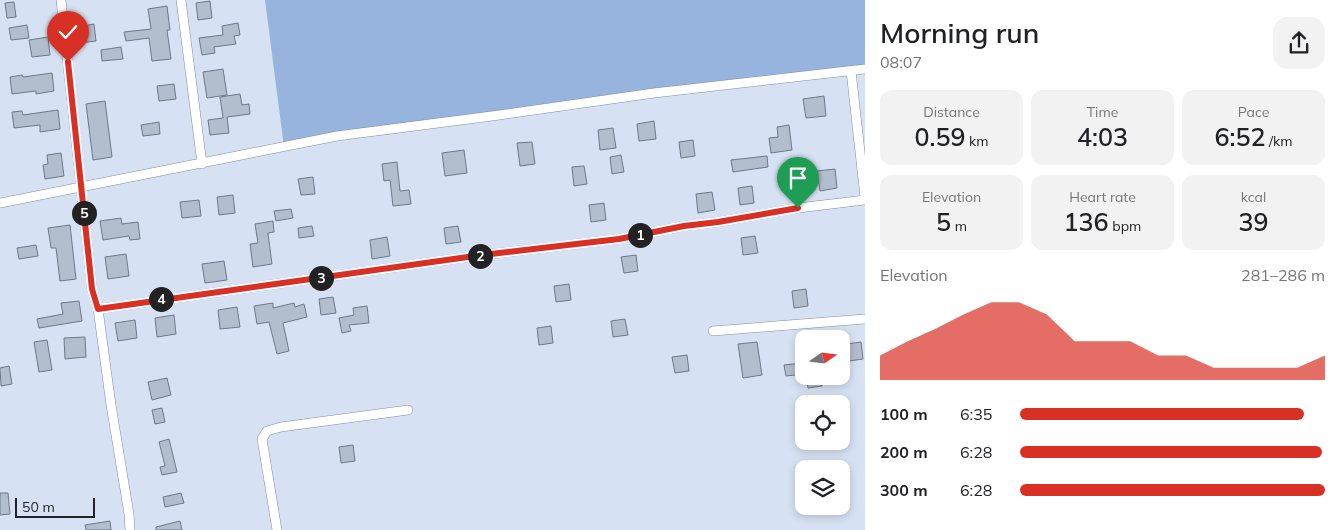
<!DOCTYPE html>
<html lang="en">
<head>
<meta charset="utf-8">
<style>
  body { margin:0; font-family:Mulish,sans-serif; background:#f2f2f2; color:#202124; height:100vh; display:flex; flex-direction:column; font-size:19px; white-space:nowrap }
  * { box-sizing:border-box; margin:0 }
  p { font-size:16px; color:#757577 }
  .icon { flex:none; width:28px; height:28px; fill:none; stroke:currentColor; stroke-width:2; stroke-linecap:round; stroke-linejoin:round }
  .map { position:relative; flex:1; overflow:hidden }
  .panel { display:flex; flex-direction:column; background:#fff; width:475px }
  .panel>* { flex:none }
  .needle { width:32px; rotate:76deg }
  .buttons { position:absolute; left:795px; top:330px; display:grid; gap:10px }
  .buttons a { display:grid; place-items:center; width:55px; height:55px; border-radius:10px; background:#fff; box-shadow:0 2px 8px #0003; font-size:25px }
  .scale { position:absolute; left:15px; bottom:12px; width:80px; box-sizing:border-box; padding-left:5px; border:2px solid #20242a; border-top:0; font-size:14px; line-height:18px; white-space:nowrap; color:#20242a; -webkit-text-stroke:4px #d6e2f3; paint-order:stroke }
  .pin { position:absolute; display:grid; place-items:center; width:42px; height:42px; color:#fff; margin:-51px -21px; border-radius:50% 50% 50% 0; rotate:-45deg; box-shadow:0 0 5px #0007 }
  .pin .icon { rotate:45deg }
  .km { position:absolute; width:25px; height:25px; margin:-12px; border-radius:50%; background:#222; color:#fff; font-size:14px; line-height:25px; text-align:center }
  .round { display:grid; place-items:center; flex:none; width:52px; height:52px; border-radius:15px; background:#f2f2f2 }
  .overview { display:flex; align-items:center; justify-content:space-between; height:85px; padding:0 15px }
  h1 { font-size:28px; font-weight:600; line-height:38px }
  .figures { display:grid; grid-template-columns:repeat(3,1fr); gap:8px; height:85px; padding:5px 15px }
  .figures div { display:grid; align-content:center; border-radius:12px; background:#f2f2f2; text-align:center }
  .figures b { font-size:25px; font-weight:600 }
  .figures small { font-size:14px; font-weight:400 }
  .figures p { font-size:14px }
  .chart { height:140px; padding:10px 15px }
  .chart p { display:flex; justify-content:space-between }
  .chart svg { width:100%; height:90px; margin-top:5px; fill:#d93025; opacity:.7 }
  ul { padding:0 15px; list-style:none; font-size:16px }
  li { display:grid; grid-template-columns:80px 60px 1fr; align-items:center; height:38px }
  li i { height:12px; border-radius:6px; background:#d93025 }
  main { display:flex; flex:1; min-height:0 }
  .map>svg:first-child { display:block }
  .green { fill:#97b4df }
  .building { fill:#b2bdce; stroke:#6e7888 }
  .lines { fill:none; stroke-linecap:round; stroke-linejoin:round }
  .minor-casing { stroke:#828d9d; stroke-width:10 }
  .minor { stroke:#fff; stroke-width:9 }
  .route-casing { stroke:#fff; stroke-width:10 }
  .route { stroke:#d93025; stroke-width:6 }
</style>
</head>
<body>
<main>
<div class="map">
<svg width="865" height="530" viewBox="0 0 865 530">
  <rect width="100%" height="100%" fill="#d6e2f3"/>
  <path class="green" d="M265,0H865V69L284,147Z"/>
  <path class="building" d="M210,1L212,18L198,20L196,3Z
    M14,2L16,17L7,18L5,3Z
    M167,6L170,30H167L171,59L152,61L149,38L126,41L124,32L151,29L148,9Z
    M238,23L240,35L234,36L236,44L214,47L215,53L202,55L199,38L223,35L222,26Z
    M94,24L96,41L80,43L78,27Z
    M27,25L29,38L11,40L9,28Z
    M48,37L50,55L32,57L29,40Z
    M121,47L123,59L102,61L101,50Z
    M223,69L227,95L207,98L203,72Z
    M52,73L54,91L36,94V91L12,94L10,77L22,75L23,77Z
    M174,84L176,99L159,101L157,86Z
    M240,94L242,105L249,104L250,114L227,117L229,133L210,135L208,120L223,118L220,97Z
    M824,96L826,116L806,118L803,99Z
    M105,101L112,157L93,160L86,104Z
    M58,110L60,129L40,132V125L14,128L12,112L22,111L23,115Z
    M654,121L656,139L639,141L637,124Z
    M159,122L160,134L143,136L141,125Z
    M789,125L792,150L771,153L769,138L778,137L777,127Z
    M613,128L616,148L600,150L598,130Z
    M693,140L695,156L681,158L679,142Z
    M532,142L535,164L520,166L517,143Z
    M464,150L467,173L445,176L442,153Z
    M61,153L64,176L45,179L43,165L48,164L47,155Z
    M621,155L624,172L612,174L610,157Z
    M767,156L768,167L733,172L731,160Z
    M397,162L400,191L409,190L411,204L393,206L390,180L384,181L382,164Z
    M584,166L587,184L574,186L572,167Z
    M835,169L837,188L820,191L817,171Z
    M313,177L315,194L301,195L298,179Z
    M752,186L754,203L740,205L738,188Z
    M712,192L715,210L698,213L696,194Z
    M233,195L235,213L219,215L217,197Z
    M199,200L201,216L182,218L180,202Z
    M604,203L606,220L591,222L589,205Z
    M291,209L293,218L276,221L274,211Z
    M121,218L122,224L138,222L140,239L130,240L129,236L103,240L100,221Z
    M273,221L274,232L268,233L272,264L253,267L250,244L258,243L255,224Z
    M70,225L76,279L60,281L56,248H51L48,228Z
    M312,226L314,236L299,238L298,228Z
    M458,226L461,242L446,244L444,228Z
    M755,236L758,253L743,255L741,238Z
    M387,237L390,256L372,259L370,240Z
    M36,245L38,256L19,259L17,248Z
    M126,254L129,276L108,279L105,257Z
    M636,255L638,271L624,273L621,257Z
    M224,261L227,280L205,283L202,264Z
    M569,284L571,300L556,302L554,286Z
    M806,289L808,306L794,308L792,291Z
    M333,297L336,313L321,315L319,299Z
    M79,301L82,321L39,328L37,319L63,314L61,303Z
    M273,303V308L294,303L295,307L304,304L307,317L283,323L289,351L277,354L269,322L257,324L254,306Z
    M367,306L369,323L349,325L351,331L342,333L339,318L354,315L353,308Z
    M237,307L240,327L220,329L218,310Z
    M174,315L176,334L157,337L155,318Z
    M625,319L628,335L613,337L611,321Z
    M135,320L137,338L118,341L115,323Z
    M551,326L553,343L539,345L537,328Z
    M85,337L86,357L65,359L64,338Z
    M47,340L52,370L39,372L34,342Z
    M757,342L762,375L743,378L738,344Z
    M861,342L863,359L849,361L847,344Z
    M687,355L689,371L675,373L672,357Z
    M803,363L804,374L786,376L784,365Z
    M9,366L12,384L1,386L0,368Z
    M806,376H821L822,386L808,388Z
    M167,378L171,395L152,400L148,382Z
    M162,408L165,422L155,424L152,410Z
    M169,439L177,472L162,475L160,467L165,466L159,442Z
    M353,445L355,461L341,463L339,447Z
    M0,493H8L10,514L0,515Z
    M181,493L184,503L165,507L163,497Z
    M110,521L111,530H86L85,525Z
    M180,521L182,530H156V527Z"/>
  <g class="lines">
    <g class="minor-casing">
      <path id="minor" d="M61,0L92,289L98,309L111,405L129,514L130,530
        M181,0L202,164
        M851,71L865,197
        M0,203L337,136L492,116L654,93L865,69
        M98,309L482,255L619,239L684,226L718,222L798,208L865,200
        M713,331L865,319
        M277,530L262,439L267,431L281,427L408,410"/>
    </g>
    <use href="#minor" class="minor"/>
  </g>
  <g class="lines">
    <g class="route-casing">
      <path id="route" d="M68,62L92,289L98,309L482,255L619,239L684,226L718,222L798,208"/>
    </g>
    <use href="#route" class="route"/>
  </g>
</svg>
<div class="buttons">
<a><svg class="needle" viewBox="-14 -14 28 28"><path d="M0-13l5 13h-10z" fill="#e53935"/><path d="M0 13l5-13h-10z" fill="#757577"/></svg></a>
<a><svg class="icon" aria-label="locate" viewBox="0 0 24 24"><circle cx="12" cy="12" r="6"/><path d="M12 2v4M12 18v4M2 12h4M18 12h4"/></svg></a>
<a><svg class="icon" aria-label="layers" viewBox="0 0 24 24"><path d="M12 4l9 5-9 5-9-5zM3 14l9 5 9-5"/></svg></a>
</div>
<div class="scale">50 m</div>
<div class="pin" style="left:798px;top:208px;background:#1e9e55"><svg class="icon" aria-label="arrive" viewBox="0 0 24 24"><path d="M6 21V4h12l-3 4 3 4H6"/></svg></div>
<div class="pin" style="left:68px;top:62px;background:#d93025"><svg class="icon" aria-label="check" viewBox="0 0 24 24"><path d="M5 12l5 5 9-10"/></svg></div>
<b class="km" style="left:640px;top:235px">1</b>
<b class="km" style="left:480px;top:256px">2</b>
<b class="km" style="left:321px;top:278px">3</b>
<b class="km" style="left:161px;top:299px">4</b>
<b class="km" style="left:84px;top:213px">5</b>
</div>
<section class="panel">
<div class="overview"><div><h1>Morning run</h1><p>08:07</p></div><a class="round"><svg class="icon" aria-label="share" viewBox="0 0 24 24"><path d="M12 15V3M7 8l5-5 5 5M5 13v7h14v-7"/></svg></a></div>
<div class="figures">
<div><p>Distance</p><b>0.59<small> km</small></b></div>
<div><p>Time</p><b>4:03</b></div>
<div><p>Pace</p><b>6:52<small> /km</small></b></div>
</div>
<div class="figures">
<div><p>Elevation</p><b>5<small> m</small></b></div>
<div><p>Heart rate</p><b>136<small> bpm</small></b></div>
<div><p>kcal</p><b>39</b></div>
</div>
<div class="chart"><p><span>Elevation</span>281–286 m</p>
<svg viewBox="0 0 160 44" preserveAspectRatio="none"><path d="M0 44V32L10 25L20 19L30 12L40 6L50 6L60 12L70 25L80 25L90 25L100 32L110 32L120 38L130 38L140 38L150 38L160 32V44z"/></svg>
</div>
<ul>
<li><b>100 m</b>6:35<i style="width:93%"></i></li>
<li><b>200 m</b>6:28<i style="width:99%"></i></li>
<li><b>300 m</b>6:28<i style="width:100%"></i></li>
</ul>
</section>
</main>
</body>
</html>
